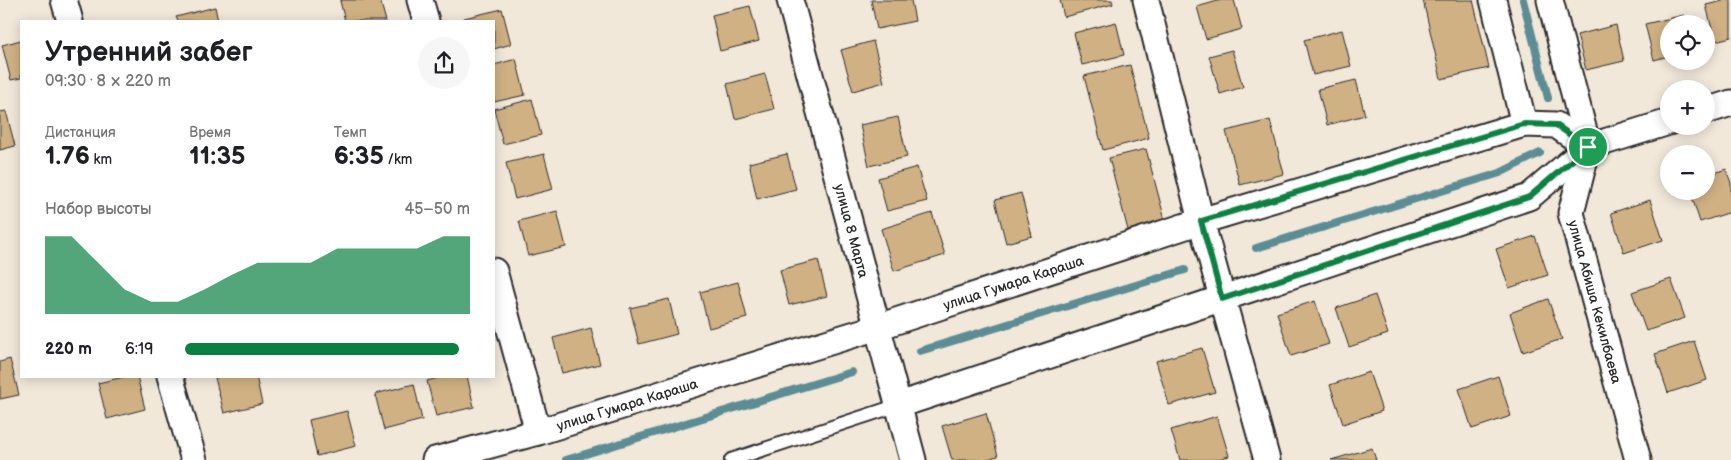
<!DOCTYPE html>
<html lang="ru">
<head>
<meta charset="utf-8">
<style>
  body { margin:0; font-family:"Balsamiq Sans",sans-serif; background:#f6f6f6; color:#202124; height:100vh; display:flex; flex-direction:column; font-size:19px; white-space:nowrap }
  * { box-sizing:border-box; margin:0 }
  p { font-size:16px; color:#757577 }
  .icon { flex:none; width:28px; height:28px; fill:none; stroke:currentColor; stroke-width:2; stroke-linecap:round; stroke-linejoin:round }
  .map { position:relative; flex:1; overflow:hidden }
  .side { position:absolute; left:20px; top:20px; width:475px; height:358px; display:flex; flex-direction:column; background:#fff; border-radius:0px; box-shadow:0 2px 12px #0003 }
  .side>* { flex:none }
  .tools { position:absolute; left:1660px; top:15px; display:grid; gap:10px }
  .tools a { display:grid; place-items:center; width:55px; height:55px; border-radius:50%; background:#fff; box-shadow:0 2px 12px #0003; font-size:25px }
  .pin { position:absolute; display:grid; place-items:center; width:42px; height:42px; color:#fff; margin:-21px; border:2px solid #fff; border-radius:50%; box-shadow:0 1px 5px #0007 }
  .round { display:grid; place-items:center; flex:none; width:52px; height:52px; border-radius:26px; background:#f6f6f6 }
  .summary { display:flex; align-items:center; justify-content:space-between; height:85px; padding:0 25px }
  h1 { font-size:28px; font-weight:700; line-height:38px }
  .metrics { display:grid; grid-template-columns:repeat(3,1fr); gap:8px; height:85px; padding:5px 25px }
  .metrics div { display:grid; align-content:center }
  .metrics b { font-size:25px; font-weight:700 }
  .metrics small { font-size:14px; font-weight:400 }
  .metrics p { font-size:14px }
  .chart { height:140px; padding:10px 25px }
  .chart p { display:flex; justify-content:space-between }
  .chart svg { width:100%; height:90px; margin-top:5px; fill:#0b8043; opacity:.7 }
  ul { padding:0 25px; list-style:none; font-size:16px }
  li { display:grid; grid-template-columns:80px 60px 1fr; align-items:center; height:38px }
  li i { height:12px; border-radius:6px; background:#0b8043 }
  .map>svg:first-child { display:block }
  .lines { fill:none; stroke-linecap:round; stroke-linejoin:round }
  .stream { stroke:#5c8c94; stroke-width:8 }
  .building { fill:#d0b184; stroke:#2b2b2b }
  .lane-casing { stroke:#2b2b2b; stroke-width:16 }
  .street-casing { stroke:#2b2b2b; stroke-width:29 }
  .lane { stroke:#fff; stroke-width:12 }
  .street { stroke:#fff; stroke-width:25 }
  .route-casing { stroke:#fff; stroke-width:10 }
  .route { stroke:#0b8043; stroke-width:6 }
  .labels { text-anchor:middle; stroke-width:5; stroke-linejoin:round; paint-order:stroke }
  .street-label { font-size:14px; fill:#2b2b2b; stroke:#fff }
</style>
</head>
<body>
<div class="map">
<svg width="1731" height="460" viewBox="0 0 1731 460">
  <rect width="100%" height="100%" fill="#f1e8da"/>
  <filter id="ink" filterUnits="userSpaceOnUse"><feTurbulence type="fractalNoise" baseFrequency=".02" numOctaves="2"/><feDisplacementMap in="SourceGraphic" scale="10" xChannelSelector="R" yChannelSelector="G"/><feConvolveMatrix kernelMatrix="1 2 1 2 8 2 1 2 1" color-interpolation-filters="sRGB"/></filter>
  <g filter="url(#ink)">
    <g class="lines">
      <path class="stream" d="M1523,0L1548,98
        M1256,248L1500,173L1540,153
        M920,351L1185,270
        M566,460L852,372"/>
    </g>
    <path class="building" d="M343,0H380L386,21H345L340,1Z
      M871,0H911L915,21L877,29Z
      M1060,0H1112L1113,4L1064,17Z
      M1221,0H1234L1242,29L1206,39L1197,7Z
      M1423,0H1473L1489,68L1441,79Z
      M1727,0H1731V37L1715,41L1706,5Z
      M750,6L759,41L720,51L712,15Z
      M215,7L218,21H178L176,17Z
      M502,9L511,44L494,49V21H465L464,18Z
      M1684,15L1686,24H1669V56L1654,60L1645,24Z
      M1116,22L1124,55L1082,65L1074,33Z
      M1616,25L1624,61L1586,70L1577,35Z
      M1342,30L1351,66L1313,75L1304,40Z
      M21,40V78L11,80L2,45Z
      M873,41L884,82L853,91L841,50Z
      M1232,50L1243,87L1220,94L1209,56Z
      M516,59L525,95L494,102V65Z
      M1130,65L1149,138L1103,150L1084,76Z
      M765,74L774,109L735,119L727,84Z
      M1356,80L1365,115L1327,125L1318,89Z
      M532,99L541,135L503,144L494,109Z
      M6,111L15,146L0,150V112Z
      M898,117L907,157L869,166L860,125Z
      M1270,120L1284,174L1240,185L1226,131Z
      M1146,149L1165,220L1128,230L1109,158Z
      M544,154L553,189L515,199L506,163Z
      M787,154L796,189L757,199L749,163Z
      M917,167L927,201L887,211L878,178Z
      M1726,169L1731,183V212L1700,222L1690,191H1706V176Z
      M1021,193L1032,236L1006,243L995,200Z
      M1650,200L1663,240L1624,253L1611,213Z
      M557,211L566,247L528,256L519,221Z
      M932,213L945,255L894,271L881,229Z
      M1535,236L1548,275L1509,288L1496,249Z
      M818,260L827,296L789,305L780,270Z
      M1671,279L1685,318L1646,331L1632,292Z
      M738,282L747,318L709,328L700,292Z
      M1375,295L1388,334L1349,347L1336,308Z
      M669,299L677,334L639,344L630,308Z
      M1548,299L1562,339L1523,352L1510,313Z
      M1315,301L1329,344L1291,356L1277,313Z
      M591,328L600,364L562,373L553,338Z
      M1694,341L1707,380L1668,393L1655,354Z
      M1202,348L1215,392L1169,405L1156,361Z
      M10,359L19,395L0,399V362Z
      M1369,372L1382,411L1343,424L1330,385Z
      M128,376H137L145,409L107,419L98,383Z
      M221,376H256L262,404L224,413L215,378Z
      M445,376H467L474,407L436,416L427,381Z
      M1498,376L1511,416L1472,429L1459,389Z
      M414,384L422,420L384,430L375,394Z
      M347,411L356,446L317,456L309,420Z
      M986,413L998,456L984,460H952L942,426Z
      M1217,416L1229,456L1215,460H1180L1171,430Z
      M1372,448L1376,460H1331Z"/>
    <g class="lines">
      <g class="lane-casing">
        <path id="lane" d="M731,460L899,405"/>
      </g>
      <g class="street-casing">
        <g id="street">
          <path d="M64,0L70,21"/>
          <path d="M420,0L426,21"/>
          <path id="s1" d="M790,0L913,460"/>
          <path d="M1146,0L1201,221L1267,460"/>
          <path d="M1493,0L1524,124"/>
          <path id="s2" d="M1550,0L1588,147L1571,213L1638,460"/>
          <path d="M1706,111L1731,103"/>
          <path d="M494,271L538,432"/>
          <path d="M170,376L194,460"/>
          <path d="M899,405L1529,197L1588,147L1669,122"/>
          <path id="s3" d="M435,460L538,432L878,327L1201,221L1524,124L1556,125L1588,147"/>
        </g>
      </g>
      <use href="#lane" class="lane"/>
      <use href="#street" class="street"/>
    </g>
  </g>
  <g class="lines" filter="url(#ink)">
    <g class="route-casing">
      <path id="route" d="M1524,124L1556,125L1588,147L1529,197L1222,299L1201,221Z"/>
    </g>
    <use href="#route" class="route"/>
  </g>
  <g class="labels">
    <g class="street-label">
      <text dy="5" stroke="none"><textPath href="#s1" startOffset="239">улица 8 Марта</textPath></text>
      <text dy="5" stroke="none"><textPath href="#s3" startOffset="605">улица Гумара Караша</textPath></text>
      <text dy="5" stroke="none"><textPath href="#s2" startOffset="312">улица Абиша Кекилбаева</textPath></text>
      <text dy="5" stroke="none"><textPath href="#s3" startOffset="200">улица Гумара Караша</textPath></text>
    </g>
  </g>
</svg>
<div class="tools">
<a><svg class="icon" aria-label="locate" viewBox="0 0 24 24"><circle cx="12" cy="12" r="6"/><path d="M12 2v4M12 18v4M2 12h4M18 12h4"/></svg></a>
<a>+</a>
<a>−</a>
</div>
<div class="pin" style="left:1588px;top:147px;background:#1e9e55"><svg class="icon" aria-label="arrive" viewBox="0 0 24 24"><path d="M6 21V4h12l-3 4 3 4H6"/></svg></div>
<section class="side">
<div class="summary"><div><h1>Утренний забег</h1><p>09:30 · 8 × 220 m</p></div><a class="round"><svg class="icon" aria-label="share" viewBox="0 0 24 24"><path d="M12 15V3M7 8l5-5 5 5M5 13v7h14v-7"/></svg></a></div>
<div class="metrics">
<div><p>Дистанция</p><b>1.76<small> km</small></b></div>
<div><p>Время</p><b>11:35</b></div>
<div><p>Темп</p><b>6:35<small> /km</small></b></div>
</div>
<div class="chart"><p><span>Набор высоты</span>45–50 m</p>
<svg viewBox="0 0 160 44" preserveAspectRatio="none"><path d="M0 44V6L10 6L20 19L30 32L40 38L50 38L60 32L70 25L80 19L90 19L100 19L110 12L120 12L130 12L140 12L150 6L160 6V44z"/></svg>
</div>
<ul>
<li><b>220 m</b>6:19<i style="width:96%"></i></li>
</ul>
</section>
</div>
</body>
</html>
